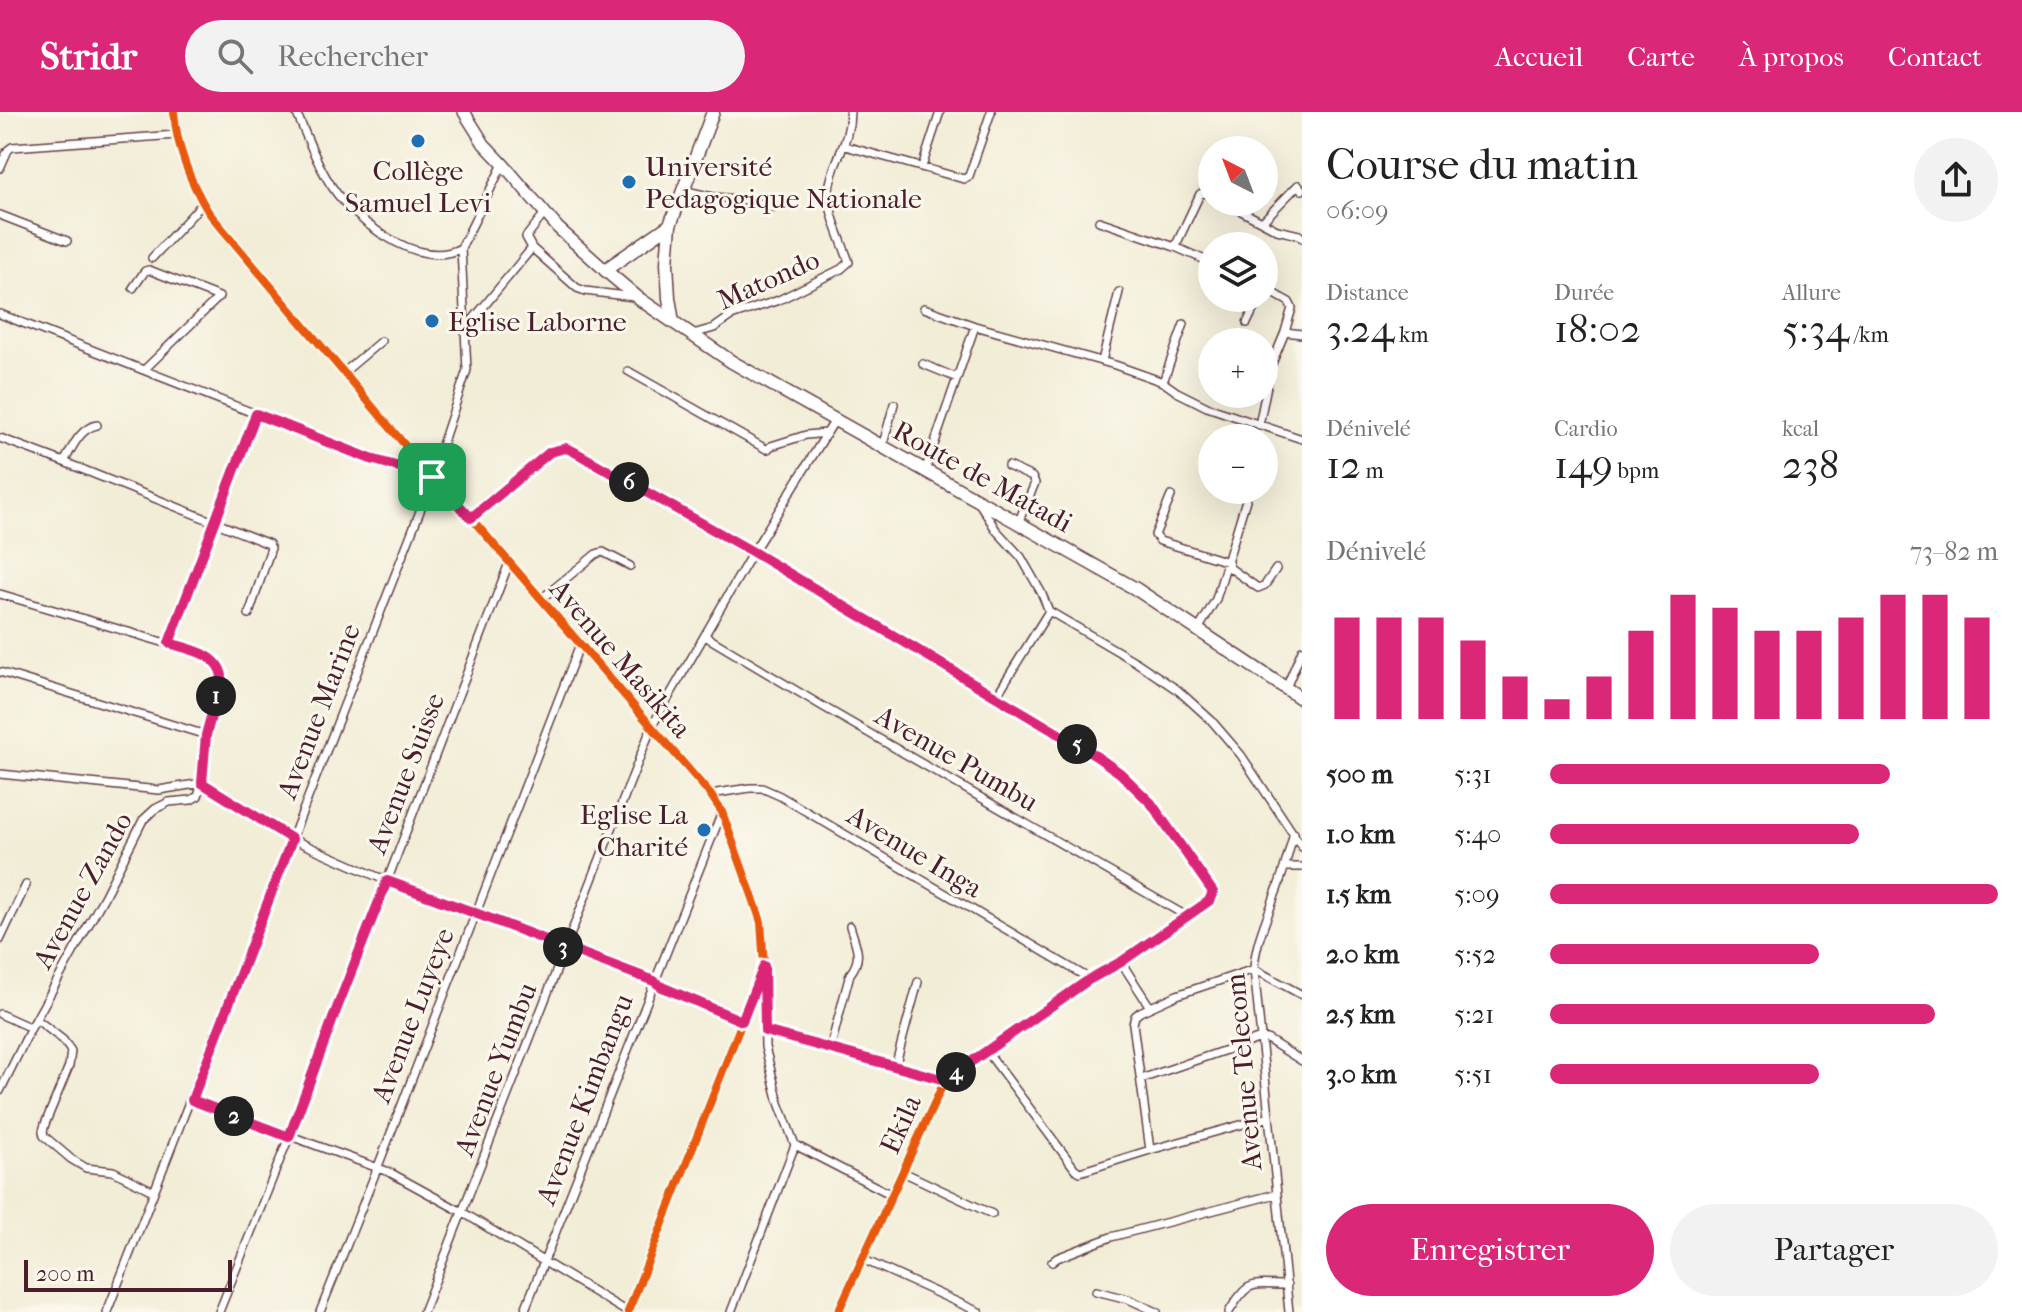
<!DOCTYPE html>
<html lang="fr">
<head>
<meta charset="utf-8">
<style>
  body { margin:0; font-family:"IM FELL French Canon",serif; background:#f2f2f2; color:#222; height:100vh; display:flex; flex-direction:column; font-size:30px; white-space:nowrap }
  * { box-sizing:border-box; margin:0 }
  p { font-size:26px; color:#767676 }
  .icon { flex:none; width:44px; height:44px; fill:none; stroke:currentColor; stroke-width:2; stroke-linecap:round; stroke-linejoin:round }
  .map { position:relative; flex:1; overflow:hidden }
  .side { display:flex; flex-direction:column; background:#fff; width:720px }
  .side>* { flex:none }
  .needle { width:52px; rotate:318deg }
  .fabs { position:absolute; left:1198px; top:24px; display:grid; gap:16px }
  .fabs a { display:grid; place-items:center; width:80px; height:80px; border-radius:50%; background:#fff; box-shadow:0 8px 32px #0002; font-size:40px }
  .scale { position:absolute; left:24px; bottom:20px; width:208px; box-sizing:border-box; padding-left:8px; border:4px solid #4a1f2b; border-top:0; font-size:22px; line-height:28px; white-space:nowrap; color:#4a1f2b; -webkit-text-stroke:6px #fbf7ec; paint-order:stroke }
  .pin { position:absolute; display:grid; place-items:center; width:68px; height:68px; color:#fff; margin:-34px; border-radius:16px; box-shadow:0 4px 12px #0006 }
  .km { position:absolute; width:40px; height:40px; margin:-20px; border-radius:50%; background:#222; color:#fff; font-size:22px; line-height:40px; text-align:center }
  .round { display:grid; place-items:center; flex:none; width:84px; height:84px; border-radius:42px; background:#f2f2f2 }
  .overview { display:flex; align-items:center; justify-content:space-between; height:136px; padding:0 24px }
  h1 { font-size:44px; font-weight:600; line-height:60px }
  .metrics { display:grid; grid-template-columns:repeat(3,1fr); gap:12px; height:136px; padding:8px 24px }
  .metrics div { display:grid; align-content:center }
  .metrics b { font-size:40px; font-weight:600 }
  .metrics small { font-size:22px; font-weight:400 }
  .metrics p { font-size:22px }
  .chart { height:224px; padding:16px 24px }
  .chart p { display:flex; justify-content:space-between }
  .chart svg { width:100%; height:144px; margin-top:8px; stroke:#db2777; stroke-width:6 }
  .action { display:flex; gap:16px; margin-top:auto; padding:16px 24px }
  .action a { flex:1; height:92px; border-radius:48px; background:#db2777; color:#fff; font-size:32px; font-weight:600; line-height:92px; text-align:center }
  .action a+a { background:#f2f2f2; color:#222 }
  ul { padding:0 24px; list-style:none; font-size:26px }
  li { display:grid; grid-template-columns:128px 96px 1fr; align-items:center; height:60px }
  li i { height:20px; border-radius:10px; background:#db2777 }
  header { display:flex; align-items:center; gap:48px; box-sizing:border-box; height:112px; padding:0 40px; background:#db2777; color:#fff }
  header strong { font-size:38px }
  nav { display:flex; gap:44px; margin-inline-start:auto; font-size:28px }
  .search { width:560px; height:72px; background:#f2f2f2; display:flex; align-items:center; gap:20px; box-sizing:border-box; padding:0 28px; border-radius:44px; color:#767676; font-size:30px }
  main { display:flex; flex:1; min-height:0 }
  .map>svg:first-child { display:block }
  .lines { fill:none; stroke-linecap:round; stroke-linejoin:round }
  .minor-casing { stroke:#633e45; stroke-width:10 }
  .primary-casing { stroke:#633e45; stroke-width:14 }
  .trunk-casing { stroke:#633e45; stroke-width:15 }
  .minor { stroke:#fff; stroke-width:7 }
  .primary { stroke:#fff; stroke-width:11 }
  .trunk { stroke:#fff; stroke-width:12 }
  .cycleway-casing { stroke:#fbf7ec; stroke-width:13 }
  .cycleway { stroke:#e8590c; stroke-width:8 }
  .route-casing { stroke:#fff; stroke-width:16 }
  .route { stroke:#db2777; stroke-width:10 }
  .poi-dot { fill:#1f6fb2; stroke:#fbf7ec; stroke-width:3 }
  .labels { text-anchor:middle; stroke-width:6; stroke-linejoin:round; paint-order:stroke }
  .poi-label { font-size:28px; fill:#4a1f2b; stroke:#fbf7ec; text-anchor:start }
  .street-label { font-size:28px; fill:#4a1f2b; stroke:#fbf7ec }
</style>
</head>
<body>
<header>
<strong>Stridr</strong>
<div class="search"><svg class="icon" aria-label="search" viewBox="0 0 24 24"><circle cx="10" cy="10" r="6"/><path d="M15 15l6 6"/></svg>Rechercher</div>
<nav><a>Accueil</a><a>Carte</a><a>À propos</a><a>Contact</a></nav>
</header>
<main>
<div class="map">
<svg width="1302" height="1200" viewBox="0 0 1302 1200">
  <rect width="100%" height="100%" fill="#fbf7ec"/>
  <filter id="ink" filterUnits="userSpaceOnUse"><feTurbulence type="fractalNoise" baseFrequency=".0125" numOctaves="2"/><feDisplacementMap in="SourceGraphic" scale="16" xChannelSelector="R" yChannelSelector="G"/><feConvolveMatrix kernelMatrix="1 2 1 2 8 2 1 2 1" color-interpolation-filters="sRGB"/></filter>
  <filter id="wash" filterUnits="userSpaceOnUse"><feTurbulence type="fractalNoise" baseFrequency=".006" numOctaves="4" result="noise"/><feDisplacementMap in="SourceGraphic" scale="32" xChannelSelector="R" yChannelSelector="G"/><feGaussianBlur stdDeviation="1.8" result="paint"/><feColorMatrix in="noise" values="0 0 0 0 0 0 0 0 0 0 0 0 0 0 0 0 0 1.4 0 .05"/><feComposite in="paint" operator="in"/></filter>
  <g filter="url(#wash)">
    <rect width="100%" height="100%" fill="#f2edd7"/>
  </g>
  <g filter="url(#ink)">
    <g class="lines">
      <g class="minor-casing">
        <path id="minor" d="M174,0C177,37 190,70 209,101L431,364L471,406L710,682L722,700L754,789L761,810L764,854L628,1200
          M296,0C309,29 321,64 342,88C367,116 422,157 461,136
          M845,34L964,67L969,64L991,0
          M922,55L940,0
          M0,56L8,38L12,35L176,23
          M682,78L713,85L749,88L773,96
          M1224,90L1277,118L1299,123L1302,126
          M545,101L526,125L532,136L577,176L585,179L634,185
          M0,103L67,129
          M1099,109L1175,135L1212,151
          M1262,110L1298,73L1302,78
          M1175,135L1200,82L1204,81L1212,83
          M152,146L203,91
          M133,176L145,159L149,158L219,185L144,258
          M924,196L975,214L1115,253L1163,270L1177,280L1207,295L1302,327
          M0,202L371,347L428,363
          M1247,211L1259,186
          M466,216L532,136
          M1285,220L1302,222
          M693,222L714,216L731,204L779,188L841,157L849,150C842,129 827,98 829,78C832,49 850,32 850,0
          M1102,249L1119,180
          M923,252L957,266
          M628,259L766,337H768L771,334L806,323L827,321
          M343,261L381,229
          M1163,270L1184,212
          M1259,313L1271,254L1285,220L1292,196L1289,190L1264,176
          M0,326L64,350L269,432L271,436L249,502
          M882,336L894,292
          M64,350C72,336 80,316 97,313
          M1008,354L1032,365L1035,371L1018,411
          M925,359L975,214
          M1171,384L1155,423L1160,429L1228,450L1230,456L1258,476L1265,473L1276,457
          M981,394L996,418L1021,445L1041,480L1049,499L1136,550L1179,579L1211,608L1241,643L1302,735
          M471,406L550,340C559,337 564,336 573,339L753,440L1096,644L1120,661L1151,691L1213,780L1209,789L1188,805L1121,850L1090,867L945,968L838,1200
          M0,482L206,543L218,552L222,564L206,623L202,671L198,684L191,688L169,690L155,697L143,708L104,785L31,916L0,979
          M541,487L596,442L603,440L630,454
          M1198,518L1216,487L1249,378
          M705,524L822,594L1188,805
          M169,531L256,302
          M0,560L206,623
          M1286,576L1302,538
          M997,583L1049,499
          M0,662L159,678L202,671L292,727L387,769L475,801L654,869L662,875L742,909
          M710,682L750,676H762L780,684L1090,867
          M1285,755H1302
          M0,828L26,773
          M1121,850L1150,895
          M0,902L31,916
          M36,907L63,928L71,939L69,954L45,1012L43,1019L44,1024L71,1047L86,1056L113,1059L153,1079
          M765,919L945,968
          M830,937L850,862C864,845 855,832 850,814
          M986,938L1075,1057L1080,1060L1150,1038L1269,1005
          M895,955L918,870
          M1141,967L1261,926L1267,927L1302,949
          M192,988L389,1060L462,1100L627,1200
          M795,1033L892,1083
          M1150,1038L1133,912L1135,904L1140,900L1177,883L1254,857L1302,883
          M903,1060L992,1102
          M862,1147L979,1200
          M1052,1150L1057,1146L1111,1125L1276,1082
          M1096,1179L1128,1187L1157,1200
          M107,1200L420,399L467,258L461,136L503,52
          M219,1200L289,1025L509,451
          M320,1200L377,1057L580,532
          M423,1200L652,614L753,440L835,308
          M524,1200L722,700
          M731,1200L795,1033L779,991L765,935L764,859
          M1229,1200C1249,1167 1250,1173 1287,1173
          M1289,1200L1254,857C1255,831 1267,807 1275,783C1283,763 1288,742 1294,721"/>
      </g>
      <g class="primary-casing">
        <path id="primary" d="M464,0L484,32L503,52L558,116L605,158"/>
      </g>
      <g class="trunk-casing">
        <path id="trunk" d="M670,113L605,158L638,186L732,250L1136,477L1302,587
          M673,210L669,186L667,151L670,113L713,0"/>
      </g>
      <use href="#minor" class="minor"/>
      <use href="#primary" class="primary"/>
      <use href="#trunk" class="trunk"/>
      <g class="cycleway-casing">
        <path id="cycleway" d="M174,0C177,37 190,70 209,101L431,364L471,406L710,682L722,700L754,789L761,810L764,854L628,1200
          M471,406L550,340C559,337 564,336 573,339L753,440L1096,644L1120,661L1151,691L1213,780L1209,789L1188,805L1121,850L1090,867L945,968L838,1200"/>
      </g>
      <use href="#cycleway" class="cycleway"/>
    </g>
  </g>
  <g class="lines" filter="url(#ink)">
    <g class="route-casing">
      <path id="route" d="M256,302L371,347L431,364L471,406L550,340L566,336L573,339L753,440L1096,644L1120,661L1151,691L1213,780L1209,789L1121,850L1090,867L945,968L765,919L764,854L742,909L662,875L654,869L475,801L387,769L337,896L289,1025L192,988L292,727L202,671L206,623L222,564C218,541 188,537 169,531Z"/>
    </g>
    <use href="#route" class="route"/>
  </g>
  <g class="poi-dot">
    <circle cx="418" cy="29" r="8"/>
    <circle cx="629" cy="70" r="8"/>
    <circle cx="432" cy="209" r="8"/>
    <circle cx="704" cy="718" r="8"/>
  </g>
  <g class="labels">
    <g class="poi-label">
      <text x="645" y="64">Université<tspan x="645" dy="32">Pedagogique Nationale</tspan></text>
      <text x="418" y="68" text-anchor="middle">Collège<tspan x="418" dy="32">Samuel Levi</tspan></text>
      <text x="448" y="219">Eglise Laborne</text>
      <text x="688" y="712" text-anchor="end">Eglise La<tspan x="688" dy="32">Charité</tspan></text>
    </g>
    <g class="street-label">
      <text transform="translate(768 167) rotate(-24)" y="10">Matondo</text>
      <text transform="translate(983 364) rotate(29)" y="10">Route de Matadi</text>
      <text transform="translate(621 546) rotate(49)" y="10">Avenue Masikita</text>
      <text transform="translate(318 599) rotate(-69)" y="10">Avenue Marine</text>
      <text transform="translate(957 646) rotate(30)" y="10">Avenue Pumbu</text>
      <text transform="translate(405 661) rotate(-69)" y="10">Avenue Suisse</text>
      <text transform="translate(915 739) rotate(31)" y="10">Avenue Inga</text>
      <text transform="translate(82 778) rotate(-61)" y="10">Avenue Zando</text>
      <text transform="translate(412 903) rotate(-69)" y="10">Avenue Luyeye</text>
      <text transform="translate(495 957) rotate(-69)" y="10">Avenue Yumbu</text>
      <text transform="translate(1243 960) rotate(-95)" y="10">Avenue Telecom</text>
      <text transform="translate(584 987) rotate(-69)" y="10">Avenue Kimbangu</text>
      <text transform="translate(900 1012) rotate(-66)" y="10">Ekila</text>
    </g>
  </g>
</svg>
<div class="fabs">
<a><svg class="needle" viewBox="-14 -14 28 28"><path d="M0-13l5 13h-10z" fill="#e53935"/><path d="M0 13l5-13h-10z" fill="#767676"/></svg></a>
<a><svg class="icon" aria-label="layers" viewBox="0 0 24 24"><path d="M12 4l9 5-9 5-9-5zM3 14l9 5 9-5"/></svg></a>
<a>+</a>
<a>−</a>
</div>
<div class="scale">200 m</div>
<div class="pin" style="left:432px;top:365px;background:#1e9e55"><svg class="icon" aria-label="arrive" viewBox="0 0 24 24"><path d="M6 21V4h12l-3 4 3 4H6"/></svg></div>
<b class="km" style="left:216px;top:584px">1</b>
<b class="km" style="left:234px;top:1004px">2</b>
<b class="km" style="left:563px;top:835px">3</b>
<b class="km" style="left:956px;top:960px">4</b>
<b class="km" style="left:1077px;top:632px">5</b>
<b class="km" style="left:629px;top:370px">6</b>
</div>
<section class="side">
<div class="overview"><div><h1>Course du matin</h1><p>06:09</p></div><a class="round"><svg class="icon" aria-label="share" viewBox="0 0 24 24"><path d="M12 15V3M7 8l5-5 5 5M5 13v7h14v-7"/></svg></a></div>
<div class="metrics">
<div><p>Distance</p><b>3.24<small> km</small></b></div>
<div><p>Durée</p><b>18:02</b></div>
<div><p>Allure</p><b>5:34<small> /km</small></b></div>
</div>
<div class="metrics">
<div><p>Dénivelé</p><b>12<small> m</small></b></div>
<div><p>Cardio</p><b>149<small> bpm</small></b></div>
<div><p>kcal</p><b>238</b></div>
</div>
<div class="chart"><p><span>Dénivelé</span>73–82 m</p>
<svg viewBox="0 0 160 44" preserveAspectRatio="none"><path d="M5 44V13M15 44V13M25 44V13M35 44V20M45 44V31M55 44V38M65 44V31M75 44V17M85 44V6M95 44V10M105 44V17M115 44V17M125 44V13M135 44V6M145 44V6M155 44V13"/></svg>
</div>
<ul>
<li><b>500 m</b>5:31<i style="width:76%"></i></li>
<li><b>1.0 km</b>5:40<i style="width:69%"></i></li>
<li><b>1.5 km</b>5:09<i style="width:100%"></i></li>
<li><b>2.0 km</b>5:52<i style="width:60%"></i></li>
<li><b>2.5 km</b>5:21<i style="width:86%"></i></li>
<li><b>3.0 km</b>5:51<i style="width:60%"></i></li>
</ul>
<div class="action"><a>Enregistrer</a><a>Partager</a></div>
</section>
</main>
</body>
</html>
